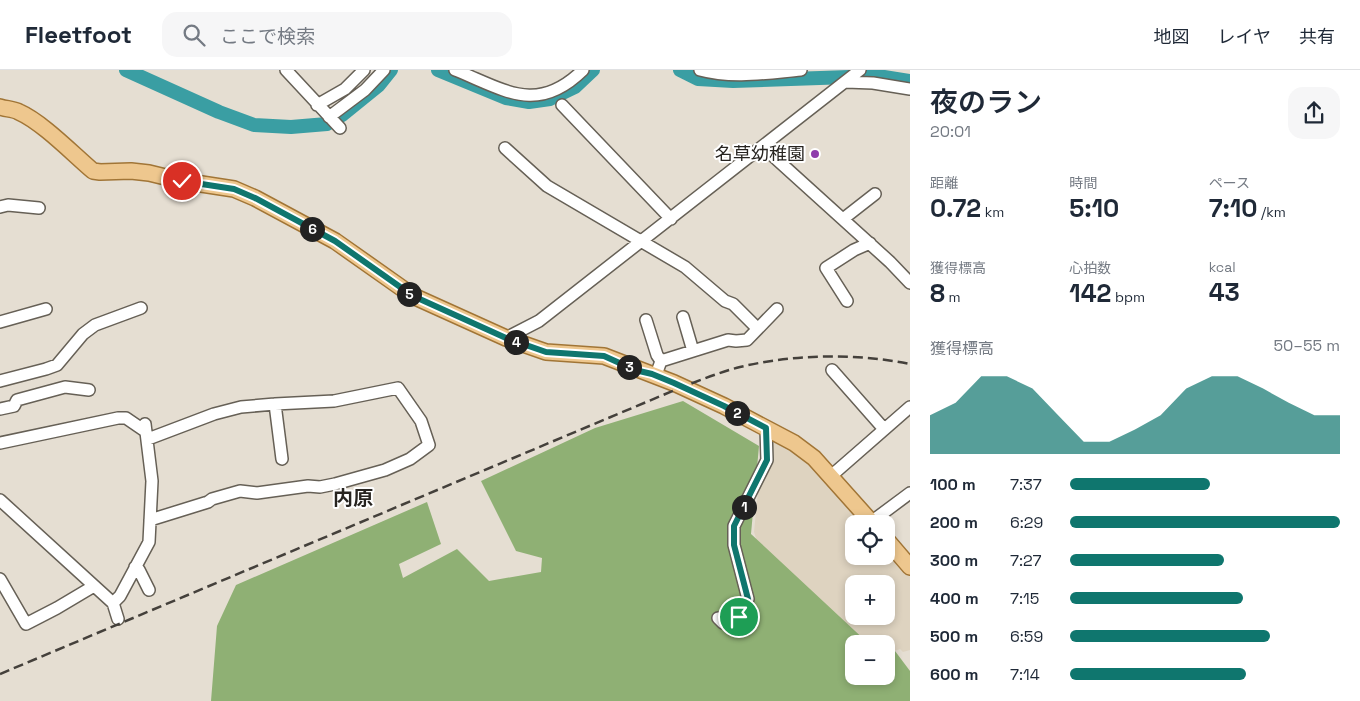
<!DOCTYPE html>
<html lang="ja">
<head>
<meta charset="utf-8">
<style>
  body { margin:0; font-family:"Space Grotesk","Noto Sans JP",sans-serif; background:#f6f6f7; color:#1f2937; height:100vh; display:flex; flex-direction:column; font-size:19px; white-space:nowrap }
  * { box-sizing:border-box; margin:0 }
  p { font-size:16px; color:#747a83 }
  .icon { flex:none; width:28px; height:28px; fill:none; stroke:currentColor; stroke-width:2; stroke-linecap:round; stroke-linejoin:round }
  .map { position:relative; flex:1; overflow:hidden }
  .details { display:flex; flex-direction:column; background:#fff; width:450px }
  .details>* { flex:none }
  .fabs { position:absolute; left:845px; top:445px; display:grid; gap:10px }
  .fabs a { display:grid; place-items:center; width:50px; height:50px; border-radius:10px; background:#fff; box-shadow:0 2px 8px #0003; font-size:25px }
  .pin { position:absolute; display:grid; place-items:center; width:42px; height:42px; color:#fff; margin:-21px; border:2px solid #fff; border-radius:50%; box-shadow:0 1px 5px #0007 }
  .km { position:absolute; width:25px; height:25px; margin:-12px; border-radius:50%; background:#222; color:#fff; font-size:14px; line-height:25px; text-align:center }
  .round { display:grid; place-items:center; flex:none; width:52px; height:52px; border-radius:15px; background:#f6f6f7 }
  .headline { display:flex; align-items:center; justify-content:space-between; height:85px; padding:0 20px }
  h1 { font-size:28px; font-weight:600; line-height:38px }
  .figures { display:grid; grid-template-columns:repeat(3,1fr); gap:8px; height:85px; padding:5px 20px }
  .figures div { display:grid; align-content:center }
  .figures b { font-size:25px; font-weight:600 }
  .figures small { font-size:14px; font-weight:400 }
  .figures p { font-size:14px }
  .chart { height:140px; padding:10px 20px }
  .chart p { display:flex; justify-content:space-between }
  .chart svg { width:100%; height:90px; margin-top:5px; fill:#0f766e; opacity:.7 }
  ul { padding:0 20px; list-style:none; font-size:16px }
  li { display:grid; grid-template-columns:80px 60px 1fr; align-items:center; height:38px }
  li i { height:12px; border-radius:6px; background:#0f766e }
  header { display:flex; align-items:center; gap:30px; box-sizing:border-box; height:70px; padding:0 25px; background:#fff; border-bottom:1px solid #e0e1e3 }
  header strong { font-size:24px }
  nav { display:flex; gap:28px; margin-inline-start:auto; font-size:18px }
  .search { width:350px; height:45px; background:#f6f6f7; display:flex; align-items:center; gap:12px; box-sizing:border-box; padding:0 18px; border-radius:15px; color:#747a83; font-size:19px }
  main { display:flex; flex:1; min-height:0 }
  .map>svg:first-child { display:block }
  .built { fill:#ded3c0; fill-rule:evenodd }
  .forest { fill:#8fb074 }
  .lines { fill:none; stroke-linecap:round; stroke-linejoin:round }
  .river { stroke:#3a9ea3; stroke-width:14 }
  .minor-casing { stroke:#666056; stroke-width:14 }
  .major-casing { stroke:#a17536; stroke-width:18 }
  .minor { stroke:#fff; stroke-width:11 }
  .major { stroke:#eec78e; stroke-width:15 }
  .rail { stroke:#44403b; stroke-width:2.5; stroke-dasharray:10 5; stroke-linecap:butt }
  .route-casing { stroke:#fff; stroke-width:10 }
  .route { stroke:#0f766e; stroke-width:6 }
  .poi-dot { fill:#8e3cab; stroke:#fff; stroke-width:2 }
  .labels { text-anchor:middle; stroke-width:4; stroke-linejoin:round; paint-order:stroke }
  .poi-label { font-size:18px; fill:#272420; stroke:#fff; text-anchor:end }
  .quarter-label { font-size:20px; font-weight:bold; fill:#272420; stroke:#fff }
</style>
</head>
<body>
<header>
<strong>Fleetfoot</strong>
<div class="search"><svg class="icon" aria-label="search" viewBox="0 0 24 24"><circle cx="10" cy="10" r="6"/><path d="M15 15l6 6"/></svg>ここで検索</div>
<nav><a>地図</a><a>レイヤ</a><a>共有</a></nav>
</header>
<main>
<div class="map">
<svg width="910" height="631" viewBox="0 0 910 631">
  <rect width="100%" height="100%" fill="#e5ded2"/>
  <path class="built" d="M769,366L814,393L866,454H854V486H886V475L910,501V580L903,582L900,579L886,584V574H864L762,487L754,462L758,421ZM854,514H886V546H854Z"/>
  <path class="forest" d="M683,331L759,376L751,464L869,574H854V606H886V578L892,577L910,601V631H211L217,556L236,515L427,432L441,474L399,494L403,508L457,479L489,511L541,502L542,488L516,481L481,411L595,358Z"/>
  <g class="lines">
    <path class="river" d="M126,0L219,42L254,55L291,57L327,54L342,45L379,15L391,0
      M438,0L506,28L529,32L550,29L575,17L593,0
      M680,0L698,9L733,11L878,6L910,11"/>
    <g class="minor-casing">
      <path id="minor" d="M286,0L340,58
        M455,0C505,20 537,45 583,0
        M700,0C733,9 767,3 801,0
        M846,12L873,13L910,19
        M317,35L345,19L364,0
        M562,35L671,149
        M329,47L365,20L384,0
        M763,77L890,192L910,213
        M505,78L547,116L685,197L725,231L733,234L757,258
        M0,137L8,135L39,138
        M843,149L875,124
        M847,231L826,198L854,180L870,173
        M683,247L693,281
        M646,250L657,285L661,291
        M0,252L46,239
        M506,268L539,251L860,0
        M832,300L884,359
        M656,305L661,291L728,270L736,271L747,270L777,239
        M0,311L46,299L57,295L83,264L95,255L141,238
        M275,334L282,389
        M0,339L14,336L17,330L65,317L89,320
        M148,369L214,344L241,337L275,334L334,331L398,318L421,351L429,375L410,389L385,400L335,414L320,417L308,416L257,423L240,421L212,429L208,432L150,450
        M0,373L118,348H126L145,361
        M831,406L910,337
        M0,430L113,533L118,549
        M871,452L910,423
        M135,497L139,500L149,520
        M0,509L26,554L57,538L94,516
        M113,533L120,526L149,472L152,411L145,354
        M718,548L723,553C739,552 742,541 748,529L734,475V456L767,390L766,358"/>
    </g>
    <g class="major-casing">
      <path id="major" d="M0,37C6,39 14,39 19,42C42,52 73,84 93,101L100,102L131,101L149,103L182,111L234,119L255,128L335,171L413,226L506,268L546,282L604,286L674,313L724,336L794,373L814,388L873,454
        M886,469L910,497"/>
    </g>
    <use href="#minor" class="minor"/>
    <use href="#major" class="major"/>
    <path class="rail" d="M0,604L682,317C701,310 720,302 740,297C794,284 855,283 910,294"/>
  </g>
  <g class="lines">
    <g class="route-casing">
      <path id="route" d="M182,111L234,119L255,128L335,171L413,226L506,268L546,282L604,286L635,300L652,304L674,313L724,336L766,358L767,390L734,456V475L748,529L739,547"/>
    </g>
    <use href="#route" class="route"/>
  </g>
  <circle class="poi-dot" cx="815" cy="84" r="5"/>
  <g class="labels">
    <g class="poi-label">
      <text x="805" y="90">名草幼稚園</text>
    </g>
    <g class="quarter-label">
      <text x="353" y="435">内原</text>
    </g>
  </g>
</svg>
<div class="fabs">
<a><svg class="icon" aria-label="locate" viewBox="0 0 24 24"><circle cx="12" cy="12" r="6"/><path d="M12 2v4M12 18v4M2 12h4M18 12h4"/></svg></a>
<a>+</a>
<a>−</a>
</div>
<div class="pin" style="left:739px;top:547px;background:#1e9e55"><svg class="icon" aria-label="arrive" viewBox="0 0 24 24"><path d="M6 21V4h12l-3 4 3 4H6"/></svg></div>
<div class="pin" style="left:182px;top:111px;background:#d93025"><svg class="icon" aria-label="check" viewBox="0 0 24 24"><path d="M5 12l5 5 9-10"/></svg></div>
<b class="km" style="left:744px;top:437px">1</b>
<b class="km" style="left:737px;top:343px">2</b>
<b class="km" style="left:629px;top:297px">3</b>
<b class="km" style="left:516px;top:272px">4</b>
<b class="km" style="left:409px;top:224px">5</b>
<b class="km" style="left:312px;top:159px">6</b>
</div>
<section class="details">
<div class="headline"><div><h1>夜のラン</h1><p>20:01</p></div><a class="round"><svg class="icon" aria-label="share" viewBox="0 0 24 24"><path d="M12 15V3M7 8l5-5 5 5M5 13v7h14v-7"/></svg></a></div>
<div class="figures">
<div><p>距離</p><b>0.72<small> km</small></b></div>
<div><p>時間</p><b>5:10</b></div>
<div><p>ペース</p><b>7:10<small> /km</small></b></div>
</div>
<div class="figures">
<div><p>獲得標高</p><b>8<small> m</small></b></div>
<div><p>心拍数</p><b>142<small> bpm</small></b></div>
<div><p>kcal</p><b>43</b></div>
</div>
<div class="chart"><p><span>獲得標高</span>50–55 m</p>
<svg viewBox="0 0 160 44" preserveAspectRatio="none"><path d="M0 44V25L10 19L20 6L30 6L40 12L50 25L60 38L70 38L80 32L90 25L100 12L110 6L120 6L130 12L140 19L150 25L160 25V44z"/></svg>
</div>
<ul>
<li><b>100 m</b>7:37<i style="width:52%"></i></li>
<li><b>200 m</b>6:29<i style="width:100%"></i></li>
<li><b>300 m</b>7:27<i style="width:57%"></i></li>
<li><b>400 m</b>7:15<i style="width:64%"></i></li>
<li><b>500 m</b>6:59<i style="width:74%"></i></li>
<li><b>600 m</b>7:14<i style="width:65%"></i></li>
</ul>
</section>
</main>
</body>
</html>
